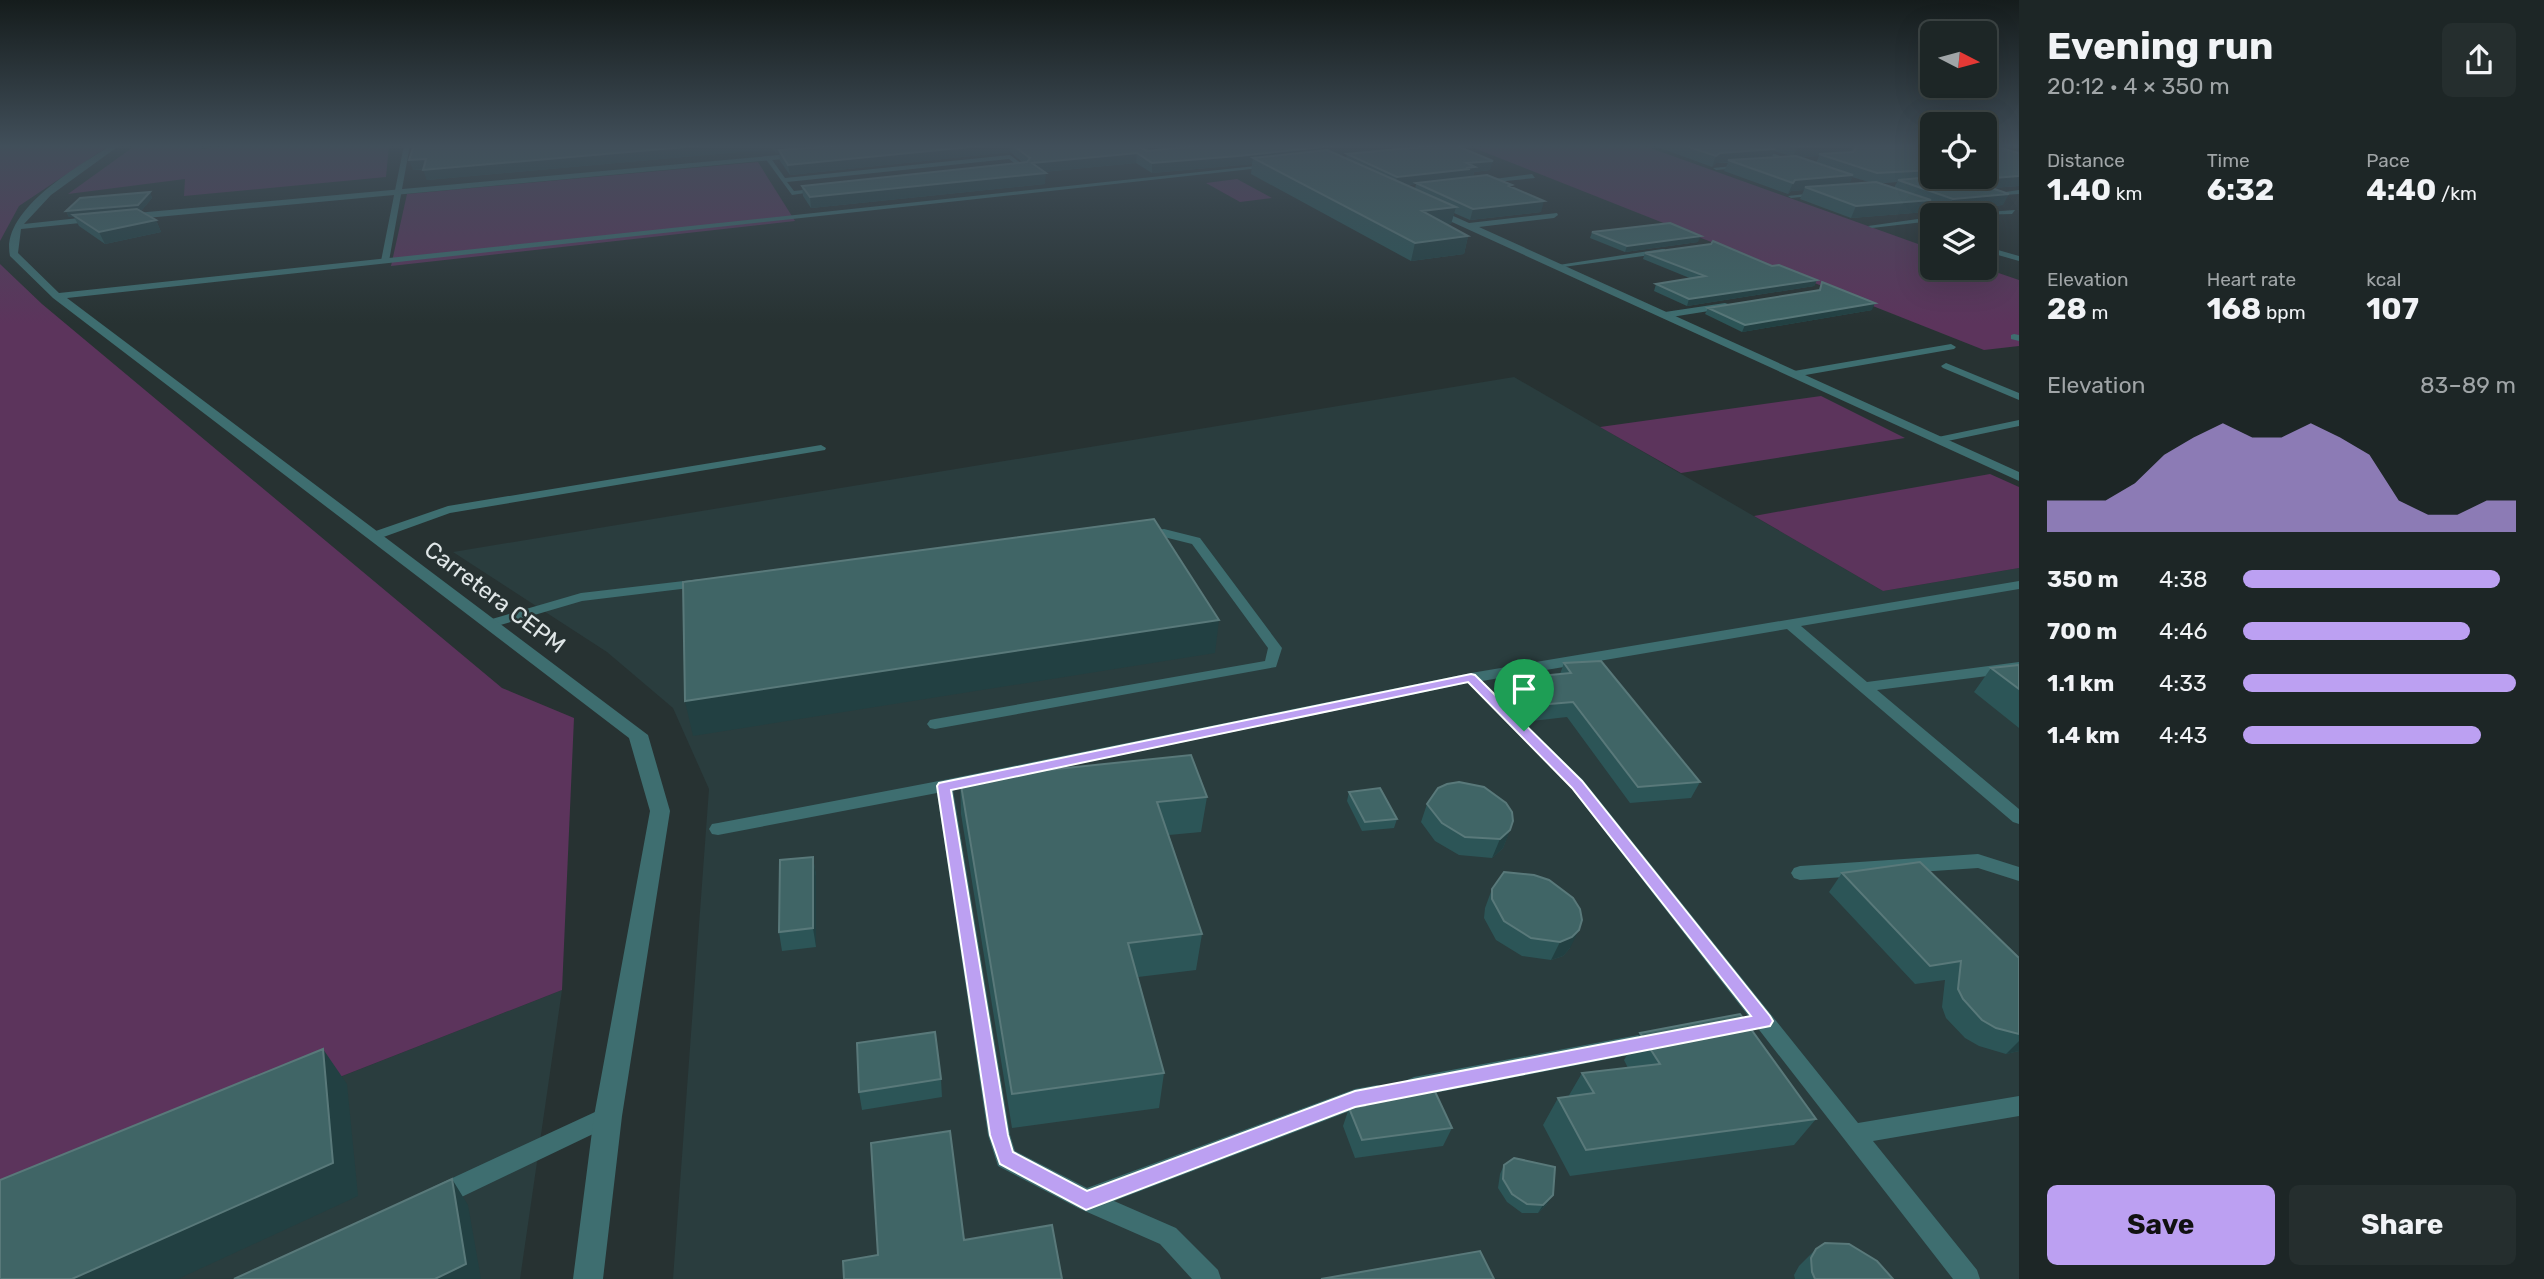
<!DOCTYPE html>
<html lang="en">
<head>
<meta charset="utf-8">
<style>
  body { margin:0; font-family:Rubik,sans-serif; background:#252e2e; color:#f1f3f6; height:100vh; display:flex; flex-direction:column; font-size:26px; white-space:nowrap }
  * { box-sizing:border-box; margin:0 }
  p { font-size:23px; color:#a0a5a7 }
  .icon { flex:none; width:38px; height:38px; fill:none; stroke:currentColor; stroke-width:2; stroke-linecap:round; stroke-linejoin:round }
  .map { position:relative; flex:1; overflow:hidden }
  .panel { display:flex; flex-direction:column; background:#1d2626; width:525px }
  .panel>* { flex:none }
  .needle { width:46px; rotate:96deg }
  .tools { position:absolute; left:1920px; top:21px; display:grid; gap:14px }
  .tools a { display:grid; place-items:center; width:77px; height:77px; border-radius:10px; background:#1d2626; box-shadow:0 7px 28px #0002,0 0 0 2px #3b4343; font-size:35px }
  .pin { position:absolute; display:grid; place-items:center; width:60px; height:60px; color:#fff; margin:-72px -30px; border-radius:50% 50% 50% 0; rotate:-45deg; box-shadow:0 0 7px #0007 }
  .pin .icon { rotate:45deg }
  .round { display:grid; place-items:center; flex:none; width:74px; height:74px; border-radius:10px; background:#252e2e }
  .overview { display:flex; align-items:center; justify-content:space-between; height:119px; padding:0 28px }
  h1 { font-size:38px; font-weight:700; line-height:52px }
  .figures { display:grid; grid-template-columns:repeat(3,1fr); gap:10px; height:119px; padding:7px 28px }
  .figures div { display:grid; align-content:center }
  .figures b { font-size:30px; font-weight:700 }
  .figures small { font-size:19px; font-weight:400 }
  .figures p { font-size:19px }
  .chart { height:196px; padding:14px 28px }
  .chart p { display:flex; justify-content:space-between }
  .chart svg { width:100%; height:126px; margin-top:7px; fill:#bca0f2; opacity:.7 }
  .cta { display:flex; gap:14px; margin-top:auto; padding:14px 28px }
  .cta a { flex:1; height:80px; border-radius:10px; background:#bca0f2; color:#111; font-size:28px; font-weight:700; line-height:80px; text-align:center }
  .cta a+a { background:#252e2e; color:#f1f3f6 }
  ul { padding:0 28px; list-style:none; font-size:23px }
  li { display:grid; grid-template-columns:112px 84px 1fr; align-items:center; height:52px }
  li i { height:18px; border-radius:9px; background:#bca0f2 }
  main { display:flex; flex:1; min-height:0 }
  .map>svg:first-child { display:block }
  .built { fill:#2a3d3e }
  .green { fill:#5c345c }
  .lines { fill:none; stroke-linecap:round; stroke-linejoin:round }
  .lane { fill:#3e6e70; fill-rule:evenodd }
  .street { fill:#3e6e70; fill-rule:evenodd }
  .wall { fill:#2c5557; fill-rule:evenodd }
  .shaded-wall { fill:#224042 }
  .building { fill:#406566; stroke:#59797a; stroke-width:2 }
  .route { fill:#bca0f2; stroke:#fff; stroke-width:2; fill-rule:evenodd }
  .labels { text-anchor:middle; stroke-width:5; stroke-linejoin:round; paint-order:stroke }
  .street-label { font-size:23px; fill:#dfe6e7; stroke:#273232 }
</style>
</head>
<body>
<main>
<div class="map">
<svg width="2019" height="1279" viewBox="0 0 2019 1279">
  <rect width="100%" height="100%" fill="#273232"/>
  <path class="built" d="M1514,377L1883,591L2019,568V1279H673L709,789L673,708L607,652L453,552Z
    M562,990L520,1279H0V1210Z"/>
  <path class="green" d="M0,145H110L19,206L0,241Z
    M136,145H202L201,149L239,145H389L386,177L184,196L185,179L68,194Z
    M1507,145H1642L1932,249V268H1984L2019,280V346L1984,350L1474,148Z
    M758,162L795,221L391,266L407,194Z
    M1237,179L1272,198L1240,202L1206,183Z
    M0,264L42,304L502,688L574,718L562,990L0,1210Z
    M1821,396L1905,438L1681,473L1600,427Z
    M1990,474L2019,487V568L1883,591L1754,516Z"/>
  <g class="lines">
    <path class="lane" d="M404,145H410L389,261L385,263L381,261Z
      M1645,145H1652L1649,147Z
      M1740,145H1748L1801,163L1796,164Z
      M1010,155L1027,168V170H1023L1009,159L787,182L794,191L822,188L825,190L792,195L765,158L770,157L785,178Z
      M1744,165L1742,168L1716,170L1713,168Z
      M2019,190V194L2002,195L1999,193Z
      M1823,192L1821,195L1791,198L1788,196Z
      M1910,200L1953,213L1954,215H1944L1908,203Z
      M2015,210L2012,214L1970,215L1974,213Z
      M1932,217V221L1872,228L1868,226Z
      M1984,246L2019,256V261L1984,251Z
      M1662,249H1665V253L1556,268L1552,266Z
      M1725,303L1728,304V308L1665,318L1661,315L1665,312Z
      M2014,334L2019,335V341L2011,339V335Z
      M1951,344L1956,347L1954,349L1794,377L1789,374L1794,371Z
      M1946,363L2019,393V400L1943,368L1941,366Z
      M2019,420V426L1938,443L1933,440L1938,437Z
      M821,445L826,448L825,450L450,513L378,539L374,540L368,536L370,533L448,506Z
      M1164,529L1200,538L1282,648L1276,667L935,729L930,728L927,724L930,720L935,719L1265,661L1268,648L1192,544L1164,537L1146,539L1140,535L1146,531Z
      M701,579L708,583L706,586L582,601L490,628L483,624L485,621L581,593Z
      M2019,581V589L1801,626L1867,682L2019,662V672L1877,690L2019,809V824L2013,822L1787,629L1482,681L1583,780L1858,1123L2019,1096V1116L1873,1141L1977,1270L1980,1279H1953L1571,788L1468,683L953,790L1010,1135L1015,1151L1087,1188L1355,1089L1377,1085L1385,1088L1388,1095L1385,1102L1355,1109L1114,1201L1176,1228L1218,1270L1221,1279H1192L1160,1244L1078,1208L998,1166L988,1135L937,793L718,835L712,834L709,829L712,824L718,823L944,780L1471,673Z
      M1978,854L2019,867V881L1978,868L1800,880L1794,878L1791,873L1794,868L1800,866Z
      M1649,1033L1656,1035L1659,1042L1656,1049L1649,1051L1414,1097L1407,1094L1403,1087L1407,1080L1414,1077Z
      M608,1106L616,1109L619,1116L616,1123L449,1203L441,1206L433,1203L430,1195L433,1187Z"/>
    <path class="street" d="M112,145H120L51,195L24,224L97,216L102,219L100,221L21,229L18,253L59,293L1275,164L1279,166L67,298L648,735L670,811L622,1116L603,1279H573L594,1116L650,811L629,738L53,298L10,256C0,210 78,166 112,145Z
      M1457,145H1480L1435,151L1431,149Z
      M802,153L805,157L125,220L120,217L125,214Z
      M1532,174L1535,178L1476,184L1472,182Z
      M1433,207L1469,223L1557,213L1558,215L1554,218L1479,227L2019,472V481L1430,212V208Z"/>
  </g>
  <path class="wall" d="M414,145H1430L1337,155L1346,158L1347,154L1490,170L1474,172L1473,176L1468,178L1511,187L1541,212L1470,220L1454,213L1451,224H1447L1468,236L1464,254L1411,261L1251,174L1252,164L1152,173L1136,163L1043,172L1045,184L811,208L803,196L802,186L1023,163L1010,152L790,175L780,161L779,153H776L773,149L427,180L424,170H413ZM1416,184L1415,189L1406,185Z
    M1652,145H1932V177L2019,186L1992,188L2003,205L1947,210L1930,204L1926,212L1851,218L1800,199L1804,190L1791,191L1788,194L1724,171L1728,163H1716L1712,167ZM1774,151L1791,156L1771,158ZM1819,156L1816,163L1799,157ZM1852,177L1869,182L1849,184ZM1897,182L1894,188L1880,183H1886Z
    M150,192L152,198L141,211L156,220L161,232L105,244L79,226L74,217H69L66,211Z
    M1592,232L1698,242L1625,252L1590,238Z
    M1645,253L1772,266L1817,280L1814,286L1687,306L1654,291L1656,284L1692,279L1643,259Z
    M1822,282L1872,310L1742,332L1705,314L1708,308L1819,290Z
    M1564,663L1700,782L1691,798L1630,803L1567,717L1532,721L1512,694L1518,678L1560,674Z
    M2019,665V728L1974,692L1991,668Z
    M960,779L1207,797L1201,832L1169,835L1202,934L1196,970L1138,977L1164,1073L1159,1108L1012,1128L961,814Z
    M1349,792L1397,819L1394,828L1362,831L1347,801Z
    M1427,804L1513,821L1503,848L1492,858L1459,855L1435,841L1421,822Z
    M813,857L816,876V947L782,951L779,932Z
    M1842,873L2019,958V1051L2006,1054L1979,1046L1965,1038L1946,1018L1942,1007L1945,980L1915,984L1829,892Z
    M1492,889L1570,948L1563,956L1551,960L1522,956L1496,940L1484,918L1485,908Z
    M1640,1033L1816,1119L1794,1145L1570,1176L1543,1125L1558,1098L1568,1097L1582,1073L1628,1068L1624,1060Z
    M941,1079L942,1097L862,1110L859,1092Z
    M1362,1093L1452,1128L1443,1146L1355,1158L1343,1126L1349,1108L1357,1107Z
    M1504,1165L1547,1204L1538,1213H1522L1507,1202L1498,1188L1500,1174Z
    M1816,1249L1893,1279H1795L1794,1275L1799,1266Z"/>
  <path class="shaded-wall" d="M708,145H772L773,149L427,180L423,170Z
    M775,145H870L779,150V153H776Z
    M990,145H1010V152L790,175L788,165Z
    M1148,145H1224L1148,151Z
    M1342,145H1430L1263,163L1253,158L1252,164L1152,173V163Z
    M1839,145H1854L1850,153L1819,154V156L1793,157L1797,147Z
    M1775,149L1771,159L1728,160V162L1716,163L1712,167L1716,156L1720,153Z
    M1137,153L1136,163L1032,173V163Z
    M426,159L429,169L413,170L409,160Z
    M1493,161L1490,170L1474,172L1473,176L1468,177L1467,179L1395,186L1397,177L1467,163Z
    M1046,173L1045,184L811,208L810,197Z
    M1853,175L1849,186L1805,187L1804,190L1791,191L1788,194L1793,183L1795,180Z
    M2019,176V186L1963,190L1968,180Z
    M150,192L152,198L141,211L73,215L74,217H69L66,211Z
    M2009,194L2003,205L1947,210L1953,199Z
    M1931,200L1926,212L1851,218L1856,206Z
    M1544,201L1541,212L1470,220L1473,209Z
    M1456,207L1451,224L1418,228L1422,211Z
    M156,220L161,232L105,244L99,232Z
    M1468,236L1464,254L1411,261L1415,243Z
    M1701,236L1698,242L1625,252L1627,246Z
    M1817,280L1814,286L1687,306L1689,299Z
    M1875,303L1872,310L1742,332L1745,325Z
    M1219,620L1215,653L693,736L685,701Z
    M1510,830L1503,848L1492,858L1500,839Z
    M813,857L816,876V947L813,928Z
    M1579,930L1570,948L1563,956L1551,960L1560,942Z
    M2019,1041V1051L2006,1054Z
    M323,1049L347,1084L358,1196L178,1279H72Z
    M452,1179L468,1205L481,1279H435Z
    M1553,1195L1547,1204L1538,1213L1543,1205Z"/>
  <path class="building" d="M414,145H708L423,170L426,159L409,160Z
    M845,145H990L788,165L779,150Z
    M1012,145H1136L1147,151L1204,145H1342L1238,156L1152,163L1137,153L1032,163L1046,173L810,197L802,186L1027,162L1030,158Z
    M1441,145H1455L1493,161L1467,163L1475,167L1466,168L1470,169L1397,177L1347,154Z
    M1683,145H1762L1775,149L1720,153L1716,156Z
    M1789,145H1839L1797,147Z
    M1855,145H1932V170L1877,173L1819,154L1853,152L1857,146Z
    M1984,145H1991L2019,153V176L1968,180L2009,194L1953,199L1898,180L1931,177L1932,176V177H1984Z
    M1327,150L1456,207L1422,211L1468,236L1415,243L1253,158Z
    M1796,156L1853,175L1795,180L1793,183L1728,160Z
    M1487,175L1512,185L1509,186L1544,201L1473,209L1416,183Z
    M1876,182L1931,200L1856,206L1805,187Z
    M150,192L138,205L66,211L80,198Z
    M137,209L156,220L99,232L73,215Z
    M1670,223L1701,236L1627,246L1592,232Z
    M1713,241L1772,266L1779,265L1817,280L1689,299L1656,284L1705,276L1645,253L1711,244Z
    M1822,282L1875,303L1745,325L1708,308L1820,290Z
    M1154,519L1219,620L685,701L683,582Z
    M1601,661L1700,782L1638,787L1573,702L1538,705L1518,678L1571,673L1564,663Z
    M2019,665V689L1991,668Z
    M1191,755L1207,797L1157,802L1202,934L1128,943L1164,1073L1012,1094L960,779Z
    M1459,782L1484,787L1506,803L1512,812L1513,821L1510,830L1500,839L1465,837L1442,823L1427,804L1438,788L1447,784Z
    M1380,788L1397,819L1365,822L1349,792Z
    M813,857V928L779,932L780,860Z
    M1920,862L2019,958V1034L1996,1028L1982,1020L1963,999L1958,989L1961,961L1930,966L1842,873Z
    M1504,872L1534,875L1549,880L1573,898L1580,909L1582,920L1579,930L1572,937L1560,942L1531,938L1504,921L1492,899V889Z
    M1740,1014L1816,1119L1586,1150L1558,1098L1594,1093L1582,1073L1660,1064L1640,1033Z
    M935,1032L941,1079L859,1092L857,1043Z
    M323,1049L333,1163L72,1279H0V1180Z
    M1430,1081L1452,1128L1362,1140L1349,1108L1365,1106L1362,1093Z
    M950,1131L964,1240L1052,1225L1062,1279H844L843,1261L878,1255L871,1143Z
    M1514,1158L1555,1167L1553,1195L1543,1205L1527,1204L1512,1194L1503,1179L1504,1165Z
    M452,1179L466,1264L435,1279H234Z
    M1825,1243L1849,1244L1877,1261L1893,1279H1815L1812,1272L1811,1258L1816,1249Z
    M1480,1251L1494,1279H1321Z"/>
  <linearGradient id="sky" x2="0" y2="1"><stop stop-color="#151c1c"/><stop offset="0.45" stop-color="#414f5a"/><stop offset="1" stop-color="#414f5a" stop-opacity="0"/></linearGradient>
  <rect width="2019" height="324" fill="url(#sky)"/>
  <path class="route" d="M1471,674L1475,675L1582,781L1770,1016L1773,1021L1770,1026L1355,1107L1086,1210L1000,1164L990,1135L937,786L939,783ZM1468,682L1572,788L1751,1016L1355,1091L1087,1191L1013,1152L1008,1135L951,790Z"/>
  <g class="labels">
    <g class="street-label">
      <text transform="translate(495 597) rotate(37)" y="8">Carretera CEPM</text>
    </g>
  </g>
</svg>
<div class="tools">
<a><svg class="needle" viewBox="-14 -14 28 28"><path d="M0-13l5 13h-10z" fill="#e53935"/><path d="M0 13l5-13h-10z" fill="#a0a5a7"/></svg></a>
<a><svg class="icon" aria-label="locate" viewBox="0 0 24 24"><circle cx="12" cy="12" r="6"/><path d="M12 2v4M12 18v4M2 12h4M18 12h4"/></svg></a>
<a><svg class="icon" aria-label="layers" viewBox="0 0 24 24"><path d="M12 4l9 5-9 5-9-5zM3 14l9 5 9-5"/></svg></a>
</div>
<div class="pin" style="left:1524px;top:731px;background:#1e9e55"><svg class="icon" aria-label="arrive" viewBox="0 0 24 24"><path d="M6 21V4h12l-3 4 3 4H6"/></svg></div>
</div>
<section class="panel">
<div class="overview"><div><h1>Evening run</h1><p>20:12 · 4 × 350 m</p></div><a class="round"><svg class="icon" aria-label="share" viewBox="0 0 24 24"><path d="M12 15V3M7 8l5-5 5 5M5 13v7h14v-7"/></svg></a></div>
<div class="figures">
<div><p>Distance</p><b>1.40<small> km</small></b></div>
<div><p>Time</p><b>6:32</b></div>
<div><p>Pace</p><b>4:40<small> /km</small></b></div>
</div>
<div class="figures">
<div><p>Elevation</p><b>28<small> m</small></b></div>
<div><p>Heart rate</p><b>168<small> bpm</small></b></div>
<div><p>kcal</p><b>107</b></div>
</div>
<div class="chart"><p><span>Elevation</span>83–89 m</p>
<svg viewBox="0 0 160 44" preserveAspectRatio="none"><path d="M0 44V33L10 33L20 33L30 27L40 17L50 11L60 6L70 11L80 11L90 6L100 11L110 17L120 33L130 38L140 38L150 33L160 33V44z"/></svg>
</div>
<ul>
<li><b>350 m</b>4:38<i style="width:94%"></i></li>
<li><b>700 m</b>4:46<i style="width:83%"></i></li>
<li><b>1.1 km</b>4:33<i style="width:100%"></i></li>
<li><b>1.4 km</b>4:43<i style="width:87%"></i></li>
</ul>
<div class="cta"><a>Save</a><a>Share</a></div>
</section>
</main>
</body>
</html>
